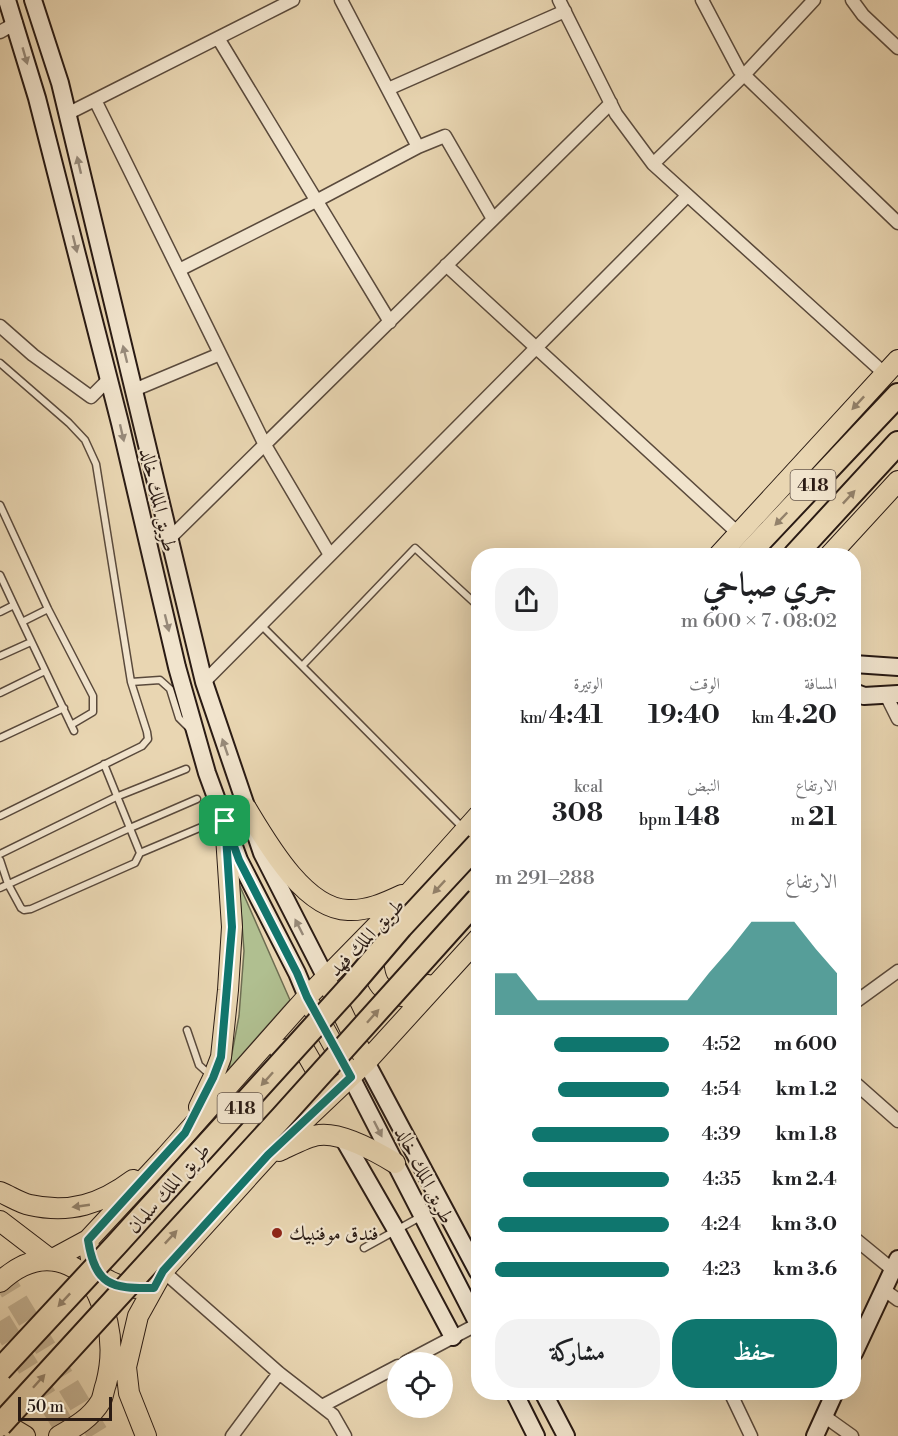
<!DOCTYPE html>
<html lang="ar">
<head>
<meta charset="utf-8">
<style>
  body { margin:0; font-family:"Libre Bodoni",Amiri,serif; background:#f2f2f2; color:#202124; direction:rtl; height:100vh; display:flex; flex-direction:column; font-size:22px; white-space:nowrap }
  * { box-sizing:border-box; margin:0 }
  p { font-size:20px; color:#757577 }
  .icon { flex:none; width:33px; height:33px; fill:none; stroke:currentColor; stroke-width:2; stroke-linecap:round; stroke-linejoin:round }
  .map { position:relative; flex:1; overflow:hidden; direction:ltr }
  .panel { position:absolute; left:471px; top:548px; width:390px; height:852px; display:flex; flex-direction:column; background:#fff; border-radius:24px; box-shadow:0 6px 24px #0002; direction:rtl }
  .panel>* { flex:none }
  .controls { position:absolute; left:387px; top:1352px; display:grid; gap:12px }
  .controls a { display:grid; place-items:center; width:66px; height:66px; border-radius:50%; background:#fff; box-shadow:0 6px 24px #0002; font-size:30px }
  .scale { position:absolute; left:18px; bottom:15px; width:94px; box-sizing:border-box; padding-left:6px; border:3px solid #2a1b14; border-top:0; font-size:16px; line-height:21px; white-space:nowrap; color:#2a1b14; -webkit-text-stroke:4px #f1e4cd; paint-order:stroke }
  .pin { position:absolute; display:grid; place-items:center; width:51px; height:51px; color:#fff; margin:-26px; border-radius:12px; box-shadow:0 3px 9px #0006 }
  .round { display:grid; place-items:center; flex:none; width:63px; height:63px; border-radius:24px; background:#f2f2f2 }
  .head { display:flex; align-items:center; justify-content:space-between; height:102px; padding:0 24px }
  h1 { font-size:33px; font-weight:700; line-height:45px }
  .metrics { display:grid; grid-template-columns:repeat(3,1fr); gap:9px; height:102px; padding:6px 24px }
  .metrics div { display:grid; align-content:center }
  .metrics b { font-size:26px; font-weight:700 }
  .metrics small { font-size:16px; font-weight:400 }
  .metrics p { font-size:16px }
  .chart { height:168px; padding:12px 24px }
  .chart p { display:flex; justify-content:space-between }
  .chart svg { width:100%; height:108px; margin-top:6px; fill:#0f766e; opacity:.7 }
  .action { display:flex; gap:12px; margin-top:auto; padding:12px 24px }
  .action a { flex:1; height:69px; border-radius:24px; background:#0f766e; color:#fff; font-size:24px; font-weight:700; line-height:69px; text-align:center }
  .action a+a { background:#f2f2f2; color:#202124 }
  ul { padding:0 24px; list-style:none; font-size:20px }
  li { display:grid; grid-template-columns:96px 72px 1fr; align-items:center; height:45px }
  li i { height:15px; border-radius:8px; background:#0f766e }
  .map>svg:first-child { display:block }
  .green { fill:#b0bf90; stroke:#6d6d52; stroke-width:1.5 }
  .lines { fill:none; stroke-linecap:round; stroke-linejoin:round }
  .highway-tunnel { stroke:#c3b192; stroke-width:22; stroke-dasharray:22 11; stroke-linecap:butt }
  .lane-casing { stroke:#5a4a3c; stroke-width:9 }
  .street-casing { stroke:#5a4a3c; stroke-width:15 }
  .secondary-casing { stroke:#2a1b14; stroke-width:20 }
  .primary-casing { stroke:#2a1b14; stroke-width:22 }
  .highway-casing { stroke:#2a1b14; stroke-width:26 }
  .lane { stroke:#f1e4cd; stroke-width:6 }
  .street { stroke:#f1e4cd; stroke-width:12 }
  .secondary { stroke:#f1e4cd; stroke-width:16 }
  .primary { stroke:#e9d6b2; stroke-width:20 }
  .highway { stroke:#e9d6b2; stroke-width:22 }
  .highway-bridge-casing { stroke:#2a1b14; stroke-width:26; stroke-linecap:butt }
  .highway-bridge { stroke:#e9d6b2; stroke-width:22 }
  .oneway { fill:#978a7a }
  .oneway2 { fill:#93826b }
  .route-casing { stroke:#fff; stroke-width:12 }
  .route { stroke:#0f766e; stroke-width:8 }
  .poi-dot { fill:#8f2418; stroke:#f1e4cd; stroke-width:2 }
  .labels { text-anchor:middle; stroke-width:4.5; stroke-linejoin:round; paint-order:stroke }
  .shield { fill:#f1e4cd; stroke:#66574c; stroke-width:1.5 }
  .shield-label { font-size:18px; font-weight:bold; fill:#2a1b14 }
  .street-label { font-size:20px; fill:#2a1b14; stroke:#f1e4cd }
  .poi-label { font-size:20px; fill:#2a1b14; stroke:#f1e4cd; text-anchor:start }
</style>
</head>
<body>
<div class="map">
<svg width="898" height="1436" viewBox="0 0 898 1436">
  <rect width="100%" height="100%" fill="#e9d6b2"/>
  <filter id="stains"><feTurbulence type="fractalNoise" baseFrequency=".00333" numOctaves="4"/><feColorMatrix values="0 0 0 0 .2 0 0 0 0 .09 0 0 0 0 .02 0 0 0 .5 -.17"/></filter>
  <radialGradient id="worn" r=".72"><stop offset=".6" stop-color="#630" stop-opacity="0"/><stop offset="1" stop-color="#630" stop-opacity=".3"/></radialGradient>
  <path class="green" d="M239,884L290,1000L229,1069L239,1016L244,951Z"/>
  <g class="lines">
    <path class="highway-tunnel" d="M0,1273L99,1436
      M0,1321L70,1436"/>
    <g class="lane-casing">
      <path id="lane" d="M0,363L69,423L85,440L96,464L131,682
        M0,505L48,609L93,696V712L71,725
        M0,575L14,605L0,612
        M14,605L74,731
        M22,622L48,609
        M261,625L302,666
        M0,656L31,642
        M0,693L45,671
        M0,738L64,708
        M0,816L142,746L148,739L147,732L131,682L160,680L170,689L179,718L190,729
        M464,829L302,666L415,548L478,606
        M140,853L204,826
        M0,854L116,797L186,769
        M0,860L8,884L21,908L24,910L31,909L135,863L140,853L104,764
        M0,888L130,828L197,799
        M187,1030L199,1065L209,1074
        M364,1248L422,1216"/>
    </g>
    <g class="street-casing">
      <path id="street" d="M341,0L418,147
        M559,0L616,114L653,164L885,374
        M702,0L739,70L898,223
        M852,0L863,15L898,48
        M0,32L16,23
        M218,38L390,322
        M388,89L565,11
        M95,100L265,445L330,555
        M67,114L293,0
        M653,164L744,75L814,0
        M446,265L739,534
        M179,270L316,201L418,147L445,136L493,219
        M0,326L33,355L91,397L109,379
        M134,390L220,354
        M170,538L611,103
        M204,682L687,196
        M886,695L898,719
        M854,1003L898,971
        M854,1082L898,1121
        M854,1238L893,1270
        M163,1271L279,1373L333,1415L345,1436
        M883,1289L898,1300
        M406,1362L478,1324
        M730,1392L751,1436
        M322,1406L398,1366
        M824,1416L852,1436
        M232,1436L279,1373"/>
    </g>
    <g class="secondary-casing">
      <path id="secondary" d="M7,0L37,98L120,423L177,667L207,773L239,860L297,973L307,997
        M33,0L60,83L204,682L262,853L326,978
        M854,664L898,667
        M854,692L864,696L898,694
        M366,1062L478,1272
        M351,1077L478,1324
        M343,1138L396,1230L453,1337
        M854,1353L898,1259
        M514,1392L536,1436
        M543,1392L566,1436
        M815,1436L835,1392"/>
    </g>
    <g class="primary-casing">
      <path id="primary" d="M719,555L898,360
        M830,555L898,481
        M246,808C266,841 304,909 348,910C367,911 385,903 402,895
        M373,951C373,986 380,994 414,998L428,985
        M331,989L366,1062
        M312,1007L345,1066
        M280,1051L288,1049L305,1051L320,1077L317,1088
        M199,1107L213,1078L221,1057L228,990L232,927L225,821
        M279,1151C290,1146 308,1136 319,1135C341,1132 377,1152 395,1163
        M0,1192C10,1196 20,1203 30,1205C70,1214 101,1204 133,1180
        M0,1221L51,1260L88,1240L166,1156L307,997L410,892L478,816
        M88,1240C92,1265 91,1274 116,1284C124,1287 130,1288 139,1288
        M0,1282C28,1256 59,1251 89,1279C93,1283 95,1290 98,1295C111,1323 114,1354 106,1384C104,1389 103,1397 101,1401C91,1418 75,1427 59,1436
        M0,1421L25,1436
        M146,1436L129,1393L126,1367L138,1316L163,1271L268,1155L366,1062L478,939"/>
    </g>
    <g class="highway-casing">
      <path id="highway" d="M747,555L898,395
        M795,555L898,443"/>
    </g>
    <use href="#lane" class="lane"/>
    <use href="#street" class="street"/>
    <use href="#secondary" class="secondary"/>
    <use href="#primary" class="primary"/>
    <use href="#highway" class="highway"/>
    <g class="highway-bridge-casing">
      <path id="highway-bridge" d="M0,1370L116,1245L350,987L401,927L478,844
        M0,1425L282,1117L478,899"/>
    </g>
    <use href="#highway-bridge" class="highway-bridge"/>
  </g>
  <defs><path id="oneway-solid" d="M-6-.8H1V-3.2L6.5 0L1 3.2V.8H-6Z" transform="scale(1.5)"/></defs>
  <g class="oneway">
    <use href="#oneway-solid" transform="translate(25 56) rotate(74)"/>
    <use href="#oneway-solid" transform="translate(79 165) rotate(-103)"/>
    <use href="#oneway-solid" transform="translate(75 244) rotate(76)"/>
    <use href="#oneway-solid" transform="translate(125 354) rotate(-104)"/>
    <use href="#oneway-solid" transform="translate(122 433) rotate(77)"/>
    <use href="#oneway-solid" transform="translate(167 623) rotate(76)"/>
    <use href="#oneway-solid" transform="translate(225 747) rotate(-109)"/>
    <use href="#oneway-solid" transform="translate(299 927) rotate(-117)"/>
    <use href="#oneway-solid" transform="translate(378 1129) rotate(63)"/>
  </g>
  <g class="oneway2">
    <use href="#oneway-solid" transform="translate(858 403) rotate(133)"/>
    <use href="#oneway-solid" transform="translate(849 497) rotate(-47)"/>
    <use href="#oneway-solid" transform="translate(781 519) rotate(134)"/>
    <use href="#oneway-solid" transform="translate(439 887) rotate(133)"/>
    <use href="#oneway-solid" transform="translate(373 1016) rotate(-48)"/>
    <use href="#oneway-solid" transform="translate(267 1079) rotate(132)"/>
    <use href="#oneway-solid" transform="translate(81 1206) rotate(172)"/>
    <use href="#oneway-solid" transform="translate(171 1237) rotate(-47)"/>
    <use href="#oneway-solid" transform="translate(64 1300) rotate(133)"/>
    <use href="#oneway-solid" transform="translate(39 1381) rotate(-48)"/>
  </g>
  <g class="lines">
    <g class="route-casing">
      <path id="route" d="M225,821L239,860L297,973L307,997L351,1077L268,1155L163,1271L154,1288C111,1289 95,1285 88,1240L185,1133L213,1078L221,1057L232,927Z"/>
    </g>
    <use href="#route" class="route"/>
  </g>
  <circle class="poi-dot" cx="277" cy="1233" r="6"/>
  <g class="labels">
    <g class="shield">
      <rect x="790.5" y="470" width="45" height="30" rx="4.5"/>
      <rect x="217.5" y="1093" width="45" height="30" rx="4.5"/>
    </g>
    <g class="shield-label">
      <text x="813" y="491">418</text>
      <text x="240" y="1114">418</text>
    </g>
    <g class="street-label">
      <text transform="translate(159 500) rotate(77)" y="7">طريق الملك خالد</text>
      <text transform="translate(366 937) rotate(-46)" y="7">طريق الملك فهد</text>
      <text transform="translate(425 1175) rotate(63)" y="7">طريق الملك خالد</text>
      <text transform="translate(168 1188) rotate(-48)" y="7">طريق الملك سلمان</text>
    </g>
    <g class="poi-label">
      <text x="289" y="1240">فندق موفنبيك</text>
    </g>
  </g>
  <rect width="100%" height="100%" filter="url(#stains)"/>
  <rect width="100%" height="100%" fill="url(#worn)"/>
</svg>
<div class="controls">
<a><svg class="icon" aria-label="locate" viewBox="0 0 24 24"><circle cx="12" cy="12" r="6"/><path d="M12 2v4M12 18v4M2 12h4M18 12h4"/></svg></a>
</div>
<div class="scale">50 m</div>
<div class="pin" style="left:225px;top:821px;background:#1e9e55"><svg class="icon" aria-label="arrive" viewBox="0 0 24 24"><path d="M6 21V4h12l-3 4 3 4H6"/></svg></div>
<section class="panel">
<div class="head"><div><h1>جري صباحي</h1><p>08:02 · 7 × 600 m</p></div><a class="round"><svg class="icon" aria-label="share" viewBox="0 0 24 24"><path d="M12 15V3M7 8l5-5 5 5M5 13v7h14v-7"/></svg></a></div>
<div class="metrics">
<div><p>المسافة</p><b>4.20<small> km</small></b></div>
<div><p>الوقت</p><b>19:40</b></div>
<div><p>الوتيرة</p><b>4:41<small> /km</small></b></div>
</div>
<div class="metrics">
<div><p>الارتفاع</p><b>21<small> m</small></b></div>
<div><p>النبض</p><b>148<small> bpm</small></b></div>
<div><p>kcal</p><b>308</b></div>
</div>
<div class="chart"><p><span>الارتفاع</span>288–291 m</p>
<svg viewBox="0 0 160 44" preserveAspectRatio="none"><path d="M0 44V27L10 27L20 38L30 38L40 38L50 38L60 38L70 38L80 38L90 38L100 27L110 17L120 6L130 6L140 6L150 17L160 27V44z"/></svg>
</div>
<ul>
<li><b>600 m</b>4:52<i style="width:66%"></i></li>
<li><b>1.2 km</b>4:54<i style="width:64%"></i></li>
<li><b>1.8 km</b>4:39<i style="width:79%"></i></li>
<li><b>2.4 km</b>4:35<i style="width:84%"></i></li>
<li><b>3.0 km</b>4:24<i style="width:98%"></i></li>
<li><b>3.6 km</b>4:23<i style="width:100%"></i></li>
</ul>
<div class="action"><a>حفظ</a><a>مشاركة</a></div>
</section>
</div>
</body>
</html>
